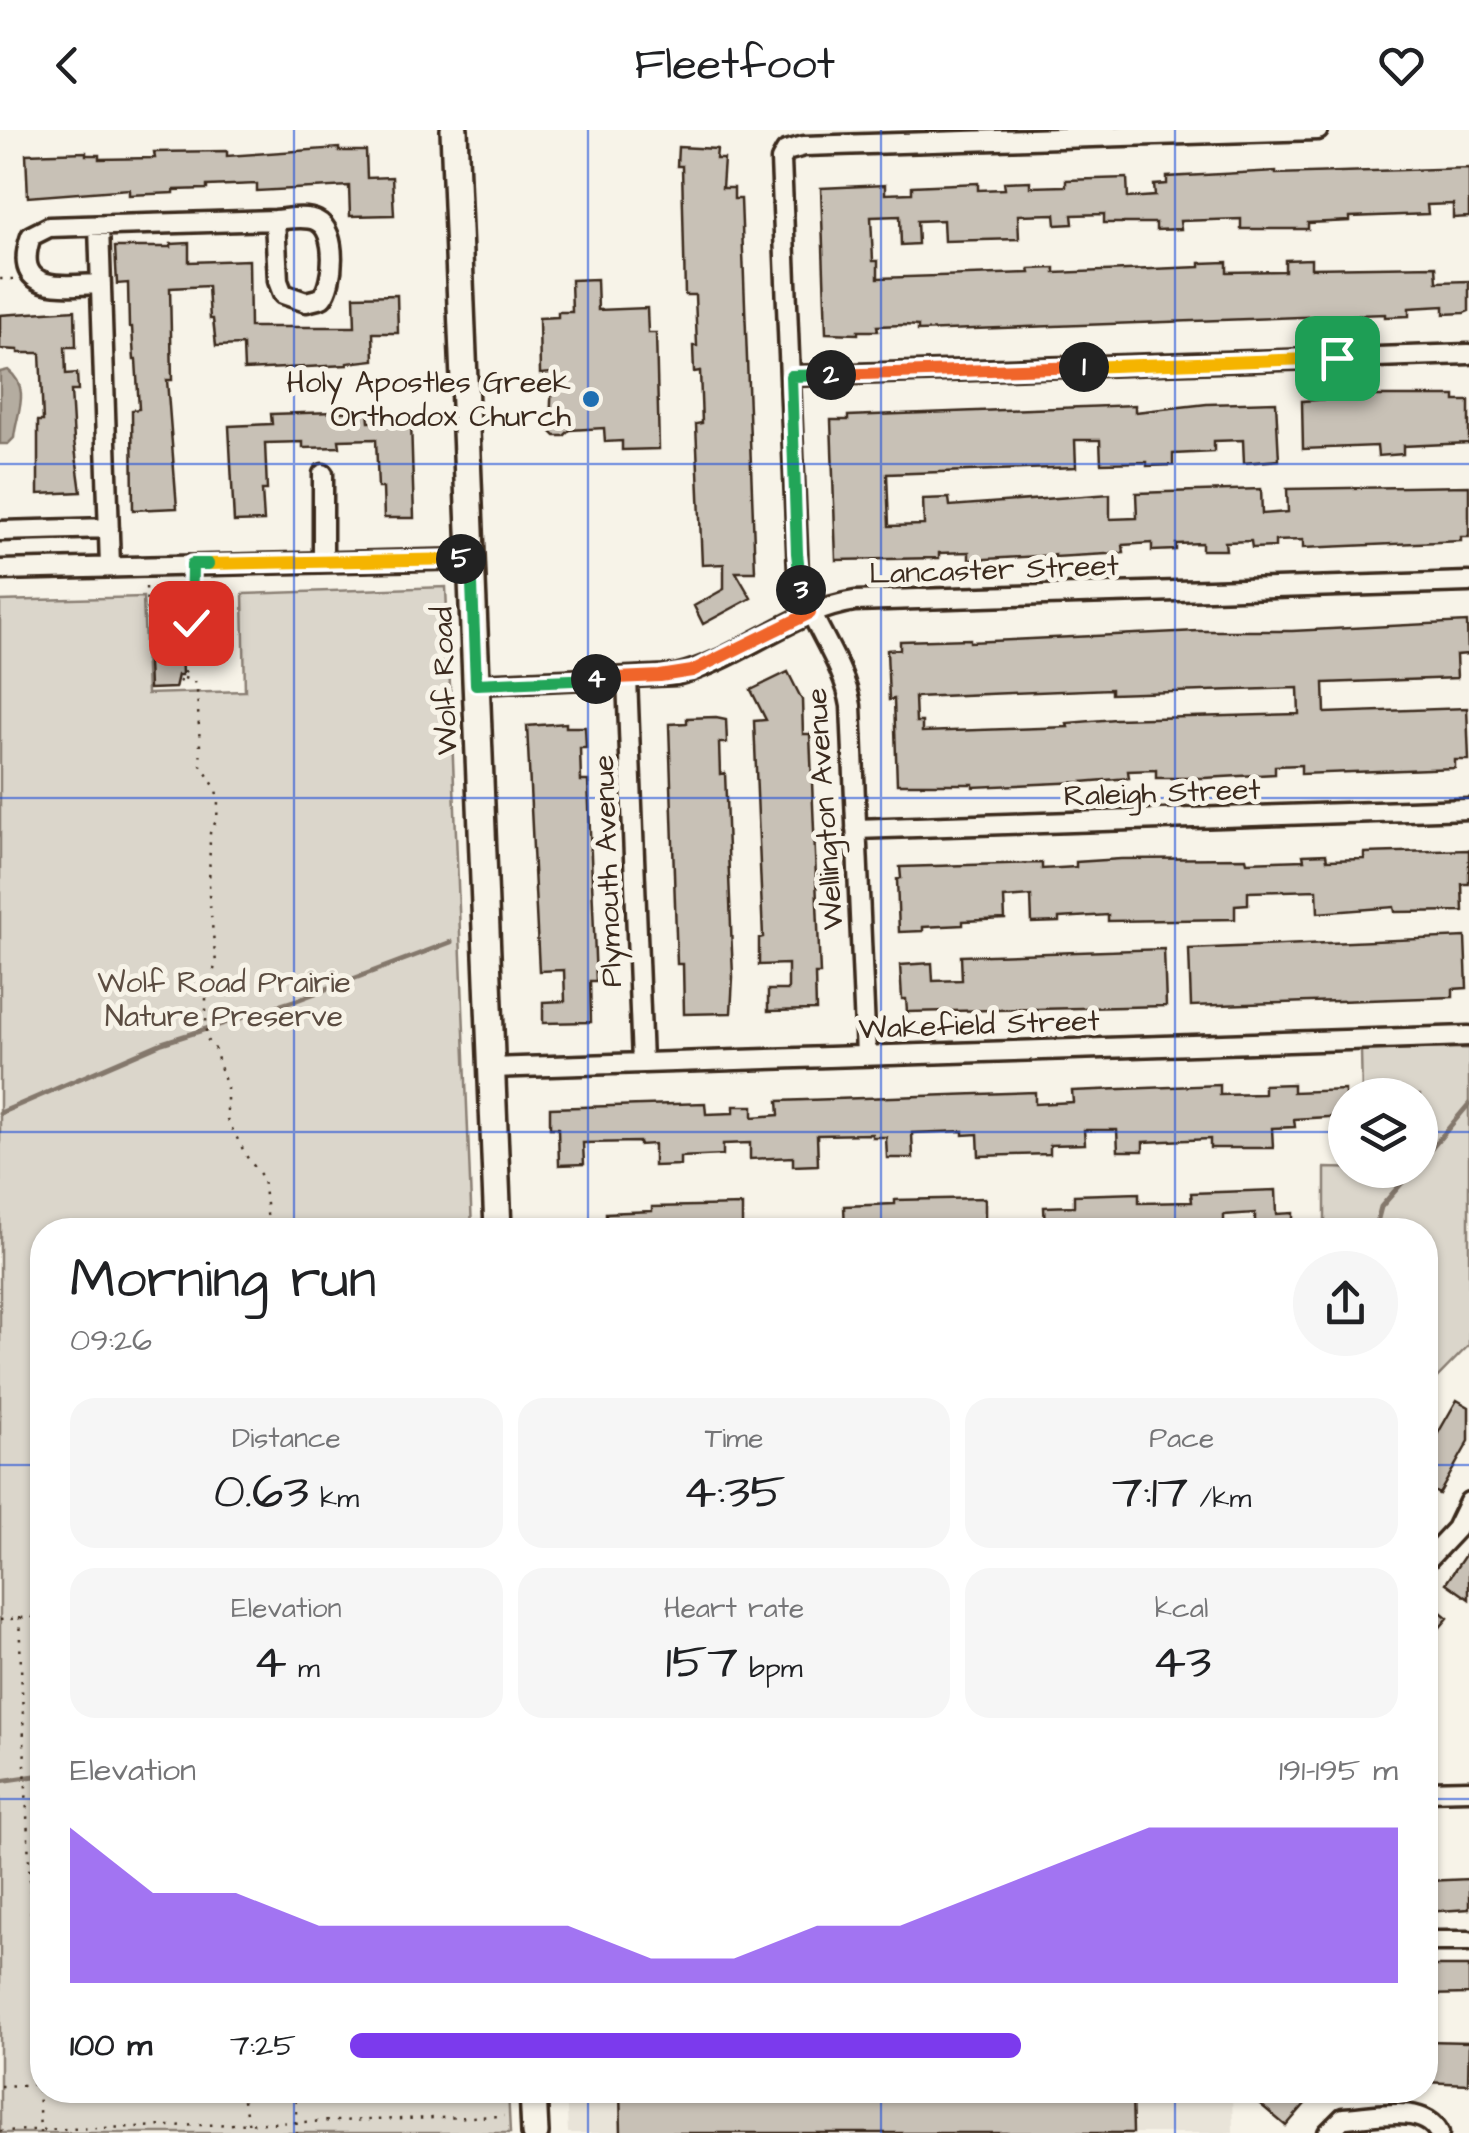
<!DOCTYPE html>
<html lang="en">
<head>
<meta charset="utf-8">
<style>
  body { margin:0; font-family:"Architects Daughter",sans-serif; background:#f6f6f6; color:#202124; height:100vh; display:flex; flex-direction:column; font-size:38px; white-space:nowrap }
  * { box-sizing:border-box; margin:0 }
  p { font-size:32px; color:#757577 }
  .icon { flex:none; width:55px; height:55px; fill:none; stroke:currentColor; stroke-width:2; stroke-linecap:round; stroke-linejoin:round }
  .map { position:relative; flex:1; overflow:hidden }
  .side { position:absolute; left:30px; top:1088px; width:1408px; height:885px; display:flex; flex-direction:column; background:#fff; border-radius:40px; box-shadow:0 2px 8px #0004 }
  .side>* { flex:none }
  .tools { position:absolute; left:1328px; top:948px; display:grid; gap:20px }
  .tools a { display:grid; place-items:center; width:110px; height:110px; border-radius:50%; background:#fff; box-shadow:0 2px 8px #0004; font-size:50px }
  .pin { position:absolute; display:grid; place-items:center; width:85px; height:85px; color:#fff; margin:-42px; border-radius:20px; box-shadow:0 5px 15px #0006 }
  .km { position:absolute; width:50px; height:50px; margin:-25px; border-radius:50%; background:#222; color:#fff; font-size:28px; line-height:50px; text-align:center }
  .round { display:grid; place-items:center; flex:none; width:105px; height:105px; border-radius:52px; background:#f6f6f6 }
  .summary { display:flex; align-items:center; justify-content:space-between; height:170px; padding:0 40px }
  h1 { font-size:55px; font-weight:600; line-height:75px }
  .figures { display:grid; grid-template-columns:repeat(3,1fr); gap:15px; height:170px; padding:10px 40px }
  .figures div { display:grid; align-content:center; border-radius:25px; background:#f6f6f6; text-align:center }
  .figures b { font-size:50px; font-weight:600 }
  .figures small { font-size:28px; font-weight:400 }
  .figures p { font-size:28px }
  .chart { height:280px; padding:20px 40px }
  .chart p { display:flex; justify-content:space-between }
  .chart svg { width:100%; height:180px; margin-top:10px; fill:#7c3aed; opacity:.7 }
  ul { padding:0 40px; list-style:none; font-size:32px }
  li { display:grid; grid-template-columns:160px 120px 1fr; align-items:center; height:75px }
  li i { height:25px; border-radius:12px; background:#7c3aed }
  header { display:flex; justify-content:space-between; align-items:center; height:130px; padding:0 40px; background:#fff; font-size:45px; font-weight:600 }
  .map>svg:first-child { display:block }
  .built { fill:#e9e4d9 }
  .green { fill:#dbd6cb; stroke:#8b8074; stroke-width:2.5 }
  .water { fill:#b4aca0; stroke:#84786c; stroke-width:2.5 }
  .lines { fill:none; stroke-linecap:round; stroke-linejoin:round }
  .stream { stroke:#84786c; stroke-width:5 }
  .building { fill:#c8c1b6; stroke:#3b2a1e; stroke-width:2.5; fill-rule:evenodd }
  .minor-casing { stroke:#3b2a1e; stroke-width:25 }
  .secondary-casing { stroke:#3b2a1e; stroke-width:32 }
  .path { stroke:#3b2a1e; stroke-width:2.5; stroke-dasharray:2.5 8; stroke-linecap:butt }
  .minor { stroke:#f7f3e8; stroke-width:18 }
  .secondary { stroke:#f7f3e8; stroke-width:25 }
  .split-1-casing { stroke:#fff; stroke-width:20 }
  .split-2-casing { stroke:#fff; stroke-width:20 }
  .split-3-casing { stroke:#fff; stroke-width:20 }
  .split-4-casing { stroke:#fff; stroke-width:20 }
  .split-5-casing { stroke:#fff; stroke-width:20 }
  .split-6-casing { stroke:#fff; stroke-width:20 }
  .split-7-casing { stroke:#fff; stroke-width:20 }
  .split-1 { stroke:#f5b400; stroke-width:12 }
  .split-2 { stroke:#f0652b; stroke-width:12 }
  .split-3 { stroke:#22a559; stroke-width:12 }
  .split-4 { stroke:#f0652b; stroke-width:12 }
  .split-5 { stroke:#22a559; stroke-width:12 }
  .split-6 { stroke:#f5b400; stroke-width:12 }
  .split-7 { stroke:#22a559; stroke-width:12 }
  .grid { fill:none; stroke:#1d4ed8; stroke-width:2.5; stroke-opacity:0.55 }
  .poi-dot { fill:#1f6fb2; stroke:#f7f3e8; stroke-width:4 }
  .labels { text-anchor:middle; stroke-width:10; stroke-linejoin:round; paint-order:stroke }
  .poi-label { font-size:30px; fill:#3b2a1e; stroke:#f7f3e8; text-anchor:end }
  .street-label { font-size:30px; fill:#3b2a1e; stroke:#f7f3e8 }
  .park-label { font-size:30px; fill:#5b4c41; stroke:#f7f3e8 }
</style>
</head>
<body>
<header><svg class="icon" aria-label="back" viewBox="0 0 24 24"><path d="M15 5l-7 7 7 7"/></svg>Fleetfoot<svg class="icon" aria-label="heart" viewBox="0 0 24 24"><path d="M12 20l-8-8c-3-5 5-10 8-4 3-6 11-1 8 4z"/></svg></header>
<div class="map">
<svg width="1469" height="2003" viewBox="0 0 1469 2003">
  <rect width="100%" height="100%" fill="#f7f3e8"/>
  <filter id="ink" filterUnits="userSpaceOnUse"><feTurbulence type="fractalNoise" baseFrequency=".01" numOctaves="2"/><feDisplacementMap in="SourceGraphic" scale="20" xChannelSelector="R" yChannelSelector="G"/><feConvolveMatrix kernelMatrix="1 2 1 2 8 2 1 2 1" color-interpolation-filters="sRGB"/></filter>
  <g filter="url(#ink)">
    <path class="built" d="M566,1960H1232L1233,2003H568Z"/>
    <path class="green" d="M446,457L472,1100H42V1960H508L510,2003H0V471L143,467L147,564L245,561L243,464Z
      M1469,918V1215L1425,1260V1100H1325V1038L1420,1040V965H1362L1361,920Z"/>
    <path class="water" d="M8,240C32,259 16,284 14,308L8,314H0V242Z"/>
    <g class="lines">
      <path class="stream" d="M0,983L162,913L297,870L451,812
        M1420,1032L1469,974
        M1375,1100L1381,1077L1413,1040
        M0,1651L42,1645"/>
    </g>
    <path class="building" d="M678,17L717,19L716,29H724L722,58H734V69H741L755,442H736L751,468L703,494L694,476L724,459V434L702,435L696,294L702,293L700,241L694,242L693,216H697L695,165H685L682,36H677Z
      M339,18V21H366L367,48L392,47L394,85L350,86L349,56L257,61V54L207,56V59L174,60V63L129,65V59L28,67L26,24L86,22V25H99V29L155,28L154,22L227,21V26Z
      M1469,38V87L1453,88V74L1427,75L1428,84L1350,87V91L1308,93V99H1241V89L1180,91L1181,99L1156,100V93H1104V84L1072,85L1073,94L1056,95L1055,84L1018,85L1019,109L944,111L943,90L917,91L918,114L901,115L900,86L871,87L873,131H878V148L1030,143L1029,139L1055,138V143L1200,137V133L1227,132V142L1285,141V130L1311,129V138L1436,136L1437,152L1469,151V181L1464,183L1444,184V176L1409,178V186L1385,187V184L918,201V196L904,195L877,196L878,201H858V204L826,203L821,58L885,55V64L912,63V56L978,53V60L1005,59L1004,52L1030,51V57L1066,56V50L1127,48L1128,68L1155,66L1154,55L1167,54V47L1276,41V44Z
      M189,113V132L249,130L250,197H355L354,166L397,165L398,203H373L374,230L347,233V235L244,240L243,215L216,216L213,189H210L208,156L170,158L172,250H167L177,378L133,380L132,280L139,279L136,230H134L132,197H129L128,153L117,154L115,117H171V114Z
      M597,149L598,180L647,178L648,203H656L659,319L622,320V311L605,312L604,298L570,300L564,306H555L550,301L552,243L540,244L539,188L558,187V182H572L571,150Z
      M75,180L76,217H65L66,244L77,243L78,261H71L74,311L81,362L38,364V291H43L40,223H18V220L0,219V185Z
      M1370,266H1455V271H1469V313L1403,316V324L1378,326L1377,316L1303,319L1302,271Z
      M1276,272L1279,330L1244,333L1243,310L1214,311V322L1173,324V335L1147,336V332L1101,333L1100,310H1075L1076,337L887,344L889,396L924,395L923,369L949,368L950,376L1110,364V389L1137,388L1136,363L1261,359L1262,384L1288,382L1287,359L1469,356V407H1461V411L1303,418V410L1275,411V417L1252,418L1251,411L1225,412L1226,420H1202V413L1176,414V420L1152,421V413L1123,415L1124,423L1055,427V425L969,430V422L939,423V428L836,430L831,290H848V286L1135,275V282L1207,274Z
      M368,281L369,292L411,291L414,388H384L383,358H378L376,309L339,310L340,317L303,318V312L265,313L267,360H262L264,391L234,392L229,296L272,294L271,284Z
      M1467,492L1468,524L1456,525L1457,548L1324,553L1325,583L1467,578L1469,630H1455V638L1301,644V635L1275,636V644L1204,648H1156V640L1128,641L1129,648L1081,652L973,657V654H897L894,569L889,570L887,520L900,519V511L970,509V512L1198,501H1292ZM1298,558L1299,584L1115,589L1067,593L1068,597L922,602V592H916L915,567L1111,559V564Z
      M147,503L186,504L187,519H181L182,545H178L175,558L149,559Z
      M788,542L802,570L803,604H810L820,844H815L816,880L768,881V860H788V834L759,835V808L763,807L754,591L766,590L751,560Z
      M716,587L726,589L727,613H719L720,644L725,643L733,847L731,883L684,884L683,834H677L669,594L687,593V588Z
      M566,593V597H585L586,618H580L581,651H588L596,851H590L591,892L543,893V872L565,871L564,840L539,841L527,596Z
      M1469,720V754H1462L1463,781L1395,782L1394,777L1318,783L1317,760L1248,762V774L1235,775V789L1108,791V785L1059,788V792L1032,793L1031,766L1004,768L1005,789L963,791V795L923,797V801L899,802L897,749L901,748L900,737L1042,733V739L1076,737V732L1121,729L1246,728L1247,732L1304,730L1303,725L1326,724L1327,730L1364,729V723Z
      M1465,807L1467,858L1453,859V867L1191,876L1189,819Z
      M1164,819L1166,876L907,882L906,869H902L900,835L932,833L933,851L962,850L961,826Z
      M1293,954V962L1345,960V986L1294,989L1295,997L1272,998L1273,1018H1210V1009L1143,1012V1021H1118L1117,1000H1084L1085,1014L1050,1015V1024L979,1026L978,1004L963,1005V1001L912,1003L913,1028H887L886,1007H872V1004L817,1005L818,1035L793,1036V1027L750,1029V1013L723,1014V1025L680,1027V1035L654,1036V1014L639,1015V1012L583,1013L584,1034L559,1035L558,998H550V978L705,973L706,984L734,983V976H753V987L779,985L778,971L1035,962V974L1073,972L1072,961L1220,955V965L1264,964V955Z
      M1276,1060L1277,1084L1293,1083V1100H1255V1083L1224,1085V1095L1172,1096L1173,1100H1045L1044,1077L1074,1076V1065L1139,1063V1073L1192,1072L1191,1063Z
      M985,1068V1100H964V1093L936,1094V1100H845L844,1076L895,1074V1070Z
      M742,1075V1100H606V1083L652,1081V1077Z
      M1457,1270L1469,1277V1311L1439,1364L1425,1356V1326Z
      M1469,1419V1469L1446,1453Z
      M1425,1469L1448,1488L1425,1515Z
      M1469,1749V1779L1425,1782V1751Z
      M1425,1836H1469V1864L1425,1865Z
      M1425,1911L1469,1912L1468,1954L1425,1952Z
      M620,1960H1132L1133,2003H621Z
      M1261,1960H1317L1286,1996L1254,1969Z"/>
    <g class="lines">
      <g class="minor-casing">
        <path id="minor" d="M99,96L110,436
          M101,154C64,155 11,165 31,106L49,97L275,90C287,89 306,85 317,91C338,101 334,153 322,168L306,172L283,164L278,151L275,90
          M791,246L1469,224
          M323,344V432
          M0,401L109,398
          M0,440L471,429
          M627,548L642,932
          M477,554L676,545C740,530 789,481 855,471L1469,452
          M856,699L1469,679
          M866,925L851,576C843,528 807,491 798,443L781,30L786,21L804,16L1318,0
          M492,938L1469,906
          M1425,1432L1456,1399L1469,1372
          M1425,1661L1469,1660
          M1425,1811H1469
          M1328,2003L1343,1988C1372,1987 1424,1973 1439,2003"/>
      </g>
      <g class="secondary-casing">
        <path id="secondary" d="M454,0L498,1100
          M533,1960L535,2003"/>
      </g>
      <path class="path" d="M0,149H13
        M146,457L148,501L190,500
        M148,476L190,474
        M161 489a7 7 0 1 1 14 0a7 7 0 1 1-14 0Z
        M184,548L194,551L197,561L201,635L216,659L218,672L217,689L210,703L209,765L216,833L206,866V908L214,917L227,958V989L247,1027L263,1048L268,1092L265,1100
        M179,552C196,535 193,477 193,452
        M19,1487L40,2003
        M0,1490L42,1486
        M0,1956L42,1954
        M245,1960L243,1971L251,2003
        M295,1960L297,2003
        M0,2001L504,1986"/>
      <use href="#minor" class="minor"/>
      <use href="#secondary" class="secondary"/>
    </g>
  </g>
  <g class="lines" filter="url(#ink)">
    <g class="split-1-casing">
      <path id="split-1" d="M1084,237L1337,228"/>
    </g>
    <g class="split-2-casing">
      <path id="split-2" d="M831,245L1084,237"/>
    </g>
    <g class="split-3-casing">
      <path id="split-3" d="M801,460L797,423L791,246L831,245"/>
    </g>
    <g class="split-4-casing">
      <path id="split-4" d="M596,549L660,546L692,541L810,483L801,460"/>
    </g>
    <g class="split-5-casing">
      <path id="split-5" d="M461,429H471L476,554L596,549"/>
    </g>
    <g class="split-6-casing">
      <path id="split-6" d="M208,434L461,429"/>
    </g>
    <g class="split-7-casing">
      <path id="split-7" d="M191,493L192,434H208"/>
    </g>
    <use href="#split-1" class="split-1"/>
    <use href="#split-2" class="split-2"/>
    <use href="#split-3" class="split-3"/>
    <use href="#split-4" class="split-4"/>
    <use href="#split-5" class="split-5"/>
    <use href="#split-6" class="split-6"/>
    <use href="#split-7" class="split-7"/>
  </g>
  <path class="grid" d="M294,0V1100M588,0V1100M881,0V1100M1175,0V1100M0,334H1469M0,668H1469M0,1002H1345M1420,1002H1469M0,1335H42M1425,1335H1469M0,1669H42M1425,1669H1469M294,1960V2003M588,1960V2003M881,1960V2003M1175,1960V2003"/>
  <circle class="poi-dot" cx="591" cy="269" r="10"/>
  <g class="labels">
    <g class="poi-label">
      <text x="571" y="262">Holy Apostles Greek<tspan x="571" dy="34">Orthodox Church</tspan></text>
    </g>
    <g class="street-label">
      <text transform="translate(994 439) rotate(-2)" y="10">Lancaster Street</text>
      <text transform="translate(444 551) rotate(-92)" y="10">Wolf Road</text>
      <text transform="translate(1162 662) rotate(-2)" y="10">Raleigh Street</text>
      <text transform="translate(824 679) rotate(-94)" y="10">Wellington Avenue</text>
      <text transform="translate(607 741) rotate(-92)" y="10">Plymouth Avenue</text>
      <text transform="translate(979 894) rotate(-2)" y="10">Wakefield Street</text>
    </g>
    <g class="park-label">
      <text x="224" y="862">Wolf Road Prairie<tspan x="224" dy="34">Nature Preserve</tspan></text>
    </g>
  </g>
</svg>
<div class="tools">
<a><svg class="icon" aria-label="layers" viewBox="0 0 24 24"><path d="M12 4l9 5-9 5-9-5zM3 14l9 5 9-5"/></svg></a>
</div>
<div class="pin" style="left:1337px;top:228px;background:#1e9e55"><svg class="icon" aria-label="arrive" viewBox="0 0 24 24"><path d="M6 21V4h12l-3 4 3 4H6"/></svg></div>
<div class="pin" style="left:191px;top:493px;background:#d93025"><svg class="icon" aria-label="check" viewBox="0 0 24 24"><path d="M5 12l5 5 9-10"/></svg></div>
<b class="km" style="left:1084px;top:237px">1</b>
<b class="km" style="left:831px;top:245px">2</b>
<b class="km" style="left:801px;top:460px">3</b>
<b class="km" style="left:596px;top:549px">4</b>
<b class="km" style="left:461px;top:429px">5</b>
<section class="side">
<div class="summary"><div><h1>Morning run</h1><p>09:26</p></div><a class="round"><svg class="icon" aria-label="share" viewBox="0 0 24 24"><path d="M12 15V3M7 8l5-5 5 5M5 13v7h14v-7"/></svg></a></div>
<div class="figures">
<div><p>Distance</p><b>0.63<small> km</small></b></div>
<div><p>Time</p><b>4:35</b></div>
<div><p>Pace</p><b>7:17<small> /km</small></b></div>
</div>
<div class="figures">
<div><p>Elevation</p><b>4<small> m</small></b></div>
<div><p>Heart rate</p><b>157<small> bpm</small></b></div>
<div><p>kcal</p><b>43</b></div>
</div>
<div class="chart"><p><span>Elevation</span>191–195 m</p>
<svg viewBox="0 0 160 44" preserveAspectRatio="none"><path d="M0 44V6L10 22L20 22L30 30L40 30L50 30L60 30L70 38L80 38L90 30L100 30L110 22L120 14L130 6L140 6L150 6L160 6V44z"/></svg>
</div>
<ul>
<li><b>100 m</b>7:25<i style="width:64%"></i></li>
</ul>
</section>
</div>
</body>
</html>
